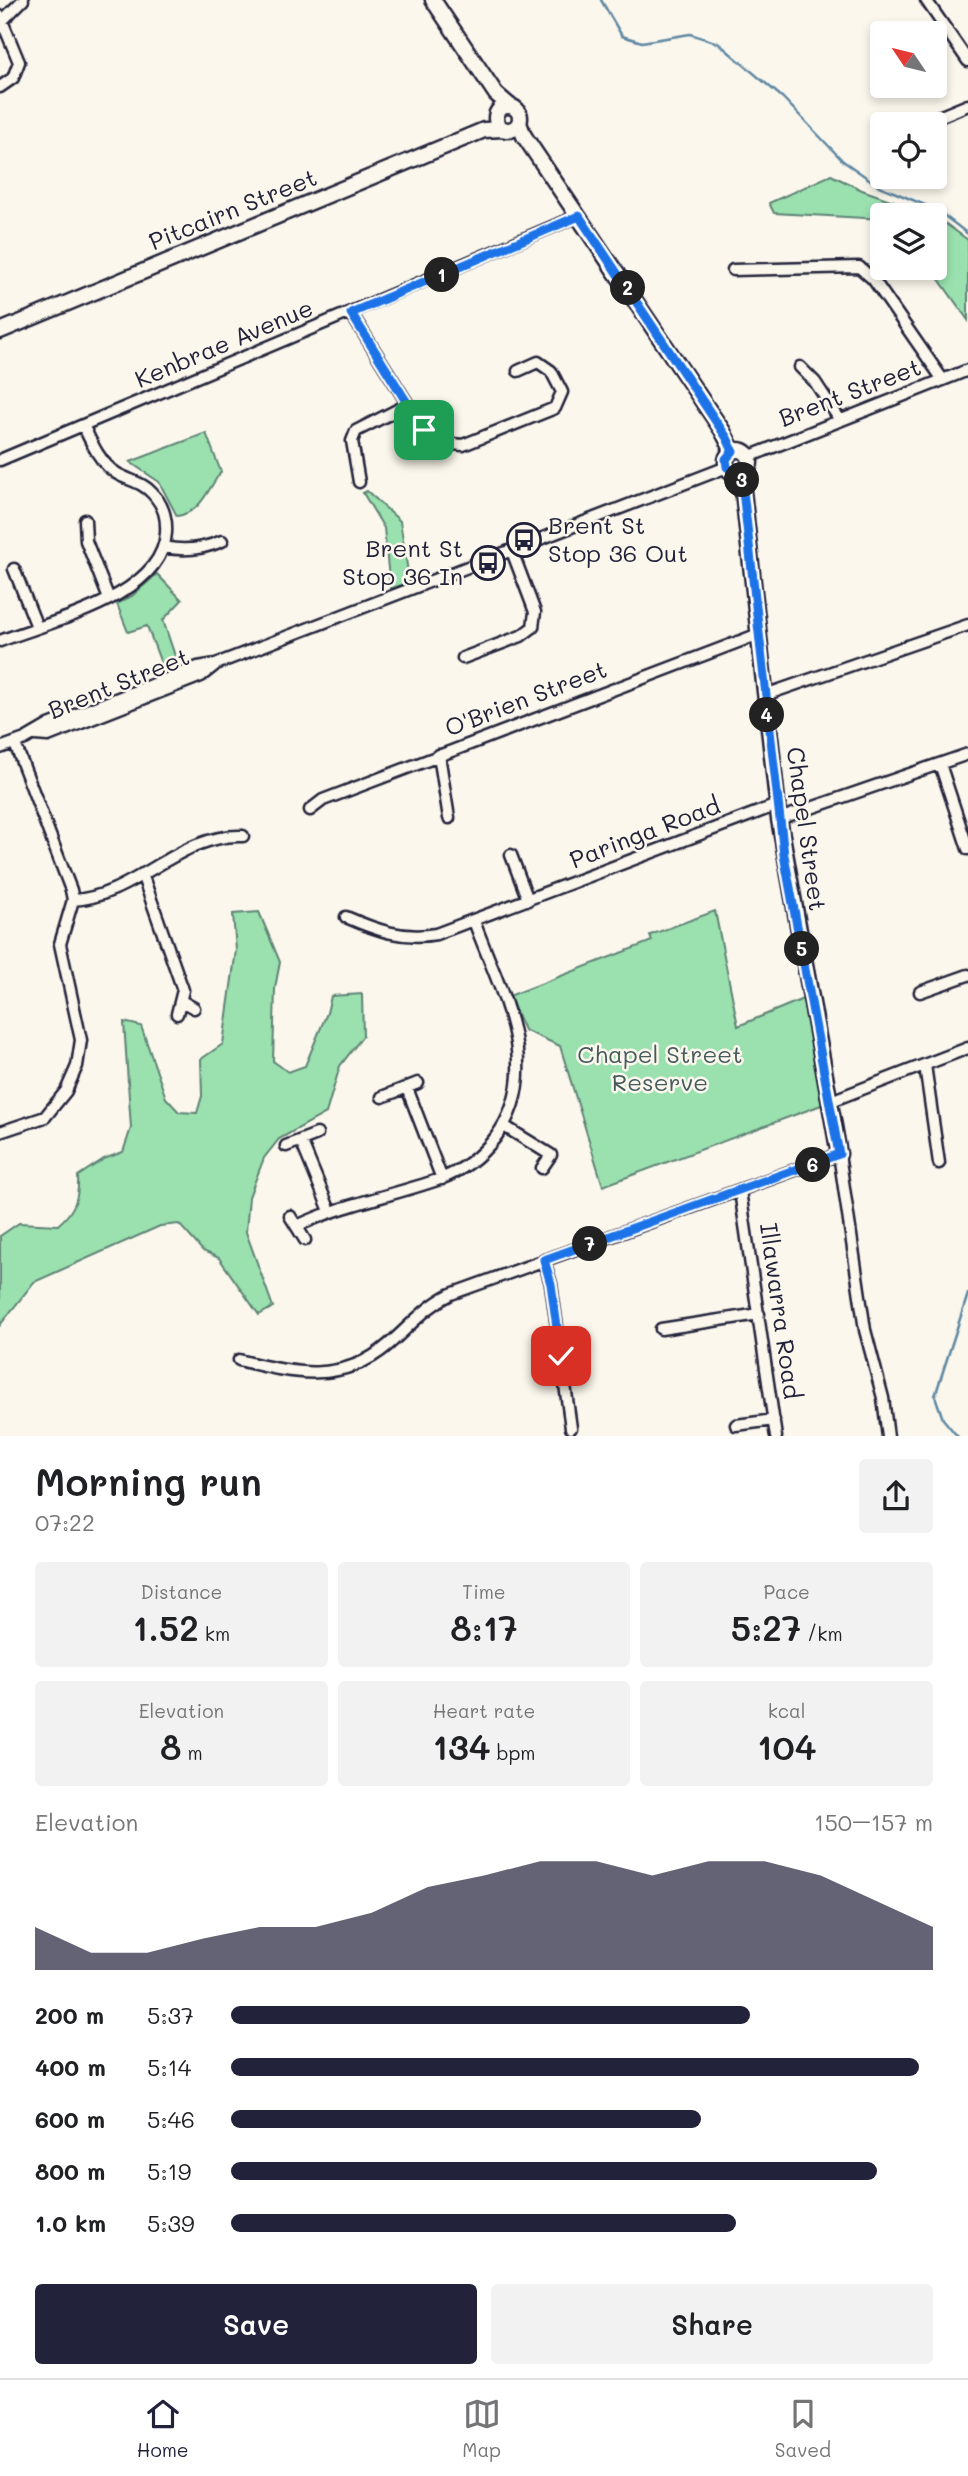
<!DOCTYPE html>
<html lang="en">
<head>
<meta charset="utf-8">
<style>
  body { margin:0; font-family:Mali,sans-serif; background:#f2f2f2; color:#202124; height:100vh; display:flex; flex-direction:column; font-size:26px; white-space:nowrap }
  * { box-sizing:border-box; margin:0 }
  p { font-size:23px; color:#757577 }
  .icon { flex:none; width:38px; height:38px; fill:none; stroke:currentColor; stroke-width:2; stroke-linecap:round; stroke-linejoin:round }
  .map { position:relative; height:1436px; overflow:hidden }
  .side { display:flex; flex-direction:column; background:#fff; flex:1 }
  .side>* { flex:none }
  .needle { width:46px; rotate:305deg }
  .buttons { position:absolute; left:870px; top:21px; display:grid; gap:14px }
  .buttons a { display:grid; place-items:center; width:77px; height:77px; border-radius:7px; background:#fff; box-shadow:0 4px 10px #0003; font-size:35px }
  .pin { position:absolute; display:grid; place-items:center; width:60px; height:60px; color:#fff; margin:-30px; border-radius:14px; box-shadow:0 4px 10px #0006 }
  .km { position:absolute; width:35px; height:35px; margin:-18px; border-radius:50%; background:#222; color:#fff; font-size:19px; line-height:35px; text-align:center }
  .round { display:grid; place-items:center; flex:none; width:74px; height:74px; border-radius:7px; background:#f2f2f2 }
  .headline { display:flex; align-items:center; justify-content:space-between; height:119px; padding:0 35px }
  h1 { font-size:38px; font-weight:600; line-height:52px }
  .metrics { display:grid; grid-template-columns:repeat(3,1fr); gap:10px; height:119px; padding:7px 35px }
  .metrics div { display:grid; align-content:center; border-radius:7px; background:#f2f2f2; text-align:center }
  .metrics b { font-size:35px; font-weight:600 }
  .metrics small { font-size:19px; font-weight:400 }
  .metrics p { font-size:19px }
  .chart { height:196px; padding:14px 35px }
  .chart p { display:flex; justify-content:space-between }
  .chart svg { width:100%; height:126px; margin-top:7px; fill:#22223b; opacity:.7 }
  .action { display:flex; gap:14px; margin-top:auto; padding:14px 35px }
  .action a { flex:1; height:80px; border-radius:7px; background:#22223b; color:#fff; font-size:28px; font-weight:600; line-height:80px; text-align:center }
  .action a+a { background:#f2f2f2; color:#202124 }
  ul { padding:0 35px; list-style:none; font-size:23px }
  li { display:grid; grid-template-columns:112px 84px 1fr; align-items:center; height:52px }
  li i { height:18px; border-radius:9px; background:#22223b }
  .tab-bar { display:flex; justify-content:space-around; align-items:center; height:98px; border-top:2px solid #e0e0e0; background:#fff; font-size:19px; color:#757577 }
  .tab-bar a { display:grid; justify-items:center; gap:4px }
  .tab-bar .current { color:#22223b }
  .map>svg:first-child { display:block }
  .green { fill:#9ae1af; stroke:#5e8275; stroke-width:2 }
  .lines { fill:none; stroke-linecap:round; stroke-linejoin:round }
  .stream { stroke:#5f88a3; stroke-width:2.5 }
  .street-casing { stroke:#22223b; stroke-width:15 }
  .secondary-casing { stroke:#22223b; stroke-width:19 }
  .street { stroke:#fbf7ec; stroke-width:10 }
  .secondary { stroke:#fbf7ec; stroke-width:14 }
  .route-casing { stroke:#fff; stroke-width:14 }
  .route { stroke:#1a73e8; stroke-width:9 }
  .labels { text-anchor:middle; stroke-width:5; stroke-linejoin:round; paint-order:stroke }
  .street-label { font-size:24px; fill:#22223b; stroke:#fbf7ec }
  .poi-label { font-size:24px; fill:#22223b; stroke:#fbf7ec; text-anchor:start }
  .park-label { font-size:24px; fill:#465b5e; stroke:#fbf7ec }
</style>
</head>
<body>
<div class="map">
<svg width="968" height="1437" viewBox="0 0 968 1437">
  <rect width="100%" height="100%" fill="#fbf7ec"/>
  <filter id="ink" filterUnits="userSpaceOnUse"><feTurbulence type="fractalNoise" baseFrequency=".0143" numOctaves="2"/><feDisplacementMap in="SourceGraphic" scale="14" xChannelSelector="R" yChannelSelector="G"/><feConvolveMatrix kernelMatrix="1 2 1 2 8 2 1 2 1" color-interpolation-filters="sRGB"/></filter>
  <g filter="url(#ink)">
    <path class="green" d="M831,175L862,190L933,215H882V219L774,213L769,203Z
      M935,216L968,240V320L931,268H934Z
      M206,433L221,472C207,490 202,512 177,516L159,482L130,462Z
      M367,491L400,521L408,572L414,581L390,589L384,528L363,493Z
      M157,574L182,600L163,620L179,668L165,674L147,626L128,632L117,604L132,596Z
      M715,911L738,1026L803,999L824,1104L603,1186L560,1046L524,1030L509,996L652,941L650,935Z
      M259,912L280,962L275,988L273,1061L288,1072L305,1066L327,1013L331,996L362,994L363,1036L340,1066L326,1113L279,1139L264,1158L249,1197L246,1232L273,1307L259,1315L219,1258L203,1251L179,1224L160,1226L34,1282L0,1325V1236L19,1223L58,1225C75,1210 79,1199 78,1176L104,1159L123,1152L131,1128L124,1022L141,1026L166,1098L179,1112L197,1113L202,1096L201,1059L223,1044L236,950L233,914Z"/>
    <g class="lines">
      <path class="stream" d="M601,0L622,36L642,42L690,34L718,43L783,98L843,161L879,186L937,210L968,234
        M958,1437L943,1419L935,1396L968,1294"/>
      <g class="street-casing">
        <path id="street" d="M926,0L968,61
          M0,16L19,62L13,78L0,87
          M3,20L23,0
          M924,123L968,105
          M733,270L859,267L873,279L943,380
          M351,313L424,430L441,443L463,445L555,408L562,392L551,371L538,362L518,371
          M800,367L815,382L840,420
          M748,457L968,370
          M0,460L578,216
          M359,482L352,441L356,431L407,405
          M85,520L86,541L109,599
          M165,547C185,552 203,549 222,541
          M14,569L37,627
          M0,641C51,621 162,597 166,533C167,518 164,506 153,494C143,482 129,481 116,473C100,463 91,442 83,425
          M463,658L521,636L533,627L535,612L512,551
          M765,695L968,625
          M35,735L48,736L201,676L215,665
          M0,748L25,739L49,725L198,667L216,664L727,467
          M439,755L449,818
          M940,764L968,849
          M310,810L323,800L759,634
          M779,819L968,754
          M511,855L528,900
          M142,874L183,990L177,1014
          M73,900C134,897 180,833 243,836
          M346,917C376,930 403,940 436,934L777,805
          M920,992L968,975
          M183,1002L194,1008
          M925,1065L939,1163
          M407,1088L442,1179
          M382,1097L418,1083
          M831,1101L968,1048
          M504,1126L551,1155L542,1168
          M0,1132L45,1117L66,1091L77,1066L81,1040L60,944L73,900L71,890L15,744
          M301,1141L330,1211
          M286,1146L317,1134
          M740,1191L776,1437
          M290,1216L305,1240
          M297,1226C343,1204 392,1196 440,1179C462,1171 480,1157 495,1138C547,1070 499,990 474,921
          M544,1260L551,1284L571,1428
          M661,1329L759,1314
          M239,1360C292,1374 343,1384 388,1345C409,1327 425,1307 451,1294L839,1154L865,1330L883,1398L888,1437
          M736,1425L774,1420"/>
      </g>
      <g class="secondary-casing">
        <path id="secondary" d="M433,0L496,94L510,106
          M496 118a12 12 0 1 1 24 0a12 12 0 1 1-24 0Z
          M519,123L524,136L722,430L733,451
          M0,331L484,130L503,129
          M726 462a12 12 0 1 1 24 0a12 12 0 1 1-24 0Z
          M741,473L779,819L839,1154"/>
      </g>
      <use href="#street" class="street"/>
      <use href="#secondary" class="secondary"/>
    </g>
  </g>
  <g class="lines" filter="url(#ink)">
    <g class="route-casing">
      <path id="route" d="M424,430L351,313L579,216L727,438L733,451L726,459L727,467L735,473H741L784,855L839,1154L544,1260L551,1284L561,1356"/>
    </g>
    <use href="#route" class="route"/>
  </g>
  <defs>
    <g id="bus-ring" transform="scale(1.75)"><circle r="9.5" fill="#fbf7ec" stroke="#22223b" stroke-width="1.5"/><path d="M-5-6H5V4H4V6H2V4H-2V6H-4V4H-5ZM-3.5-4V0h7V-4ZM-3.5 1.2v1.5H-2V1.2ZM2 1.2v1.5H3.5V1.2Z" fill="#22223b"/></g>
  </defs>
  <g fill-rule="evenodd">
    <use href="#bus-ring" x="524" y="540"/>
    <use href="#bus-ring" x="488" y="563"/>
  </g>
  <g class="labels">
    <g class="street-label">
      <text transform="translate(233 210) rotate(-22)" y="8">Pitcairn Street</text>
      <text transform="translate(224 344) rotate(-23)" y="8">Kenbrae Avenue</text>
      <text transform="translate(850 393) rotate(-21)" y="8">Brent Street</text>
      <text transform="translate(119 684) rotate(-22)" y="8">Brent Street</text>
      <text transform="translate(526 699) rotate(-21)" y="8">O'Brien Street</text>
      <text transform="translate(806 829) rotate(82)" y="8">Chapel Street</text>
      <text transform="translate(645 833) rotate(-21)" y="8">Paringa Road</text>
      <text transform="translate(780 1311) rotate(82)" y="8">Illawarra Road</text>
    </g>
    <g class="poi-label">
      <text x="548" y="534">Brent St<tspan x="548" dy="28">Stop 36 Out</tspan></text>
      <text x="463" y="557" text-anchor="end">Brent St<tspan x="463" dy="28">Stop 36 In</tspan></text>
    </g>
    <g class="park-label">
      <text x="660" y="1063">Chapel Street<tspan x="660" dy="28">Reserve</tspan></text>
    </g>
  </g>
</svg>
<div class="buttons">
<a><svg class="needle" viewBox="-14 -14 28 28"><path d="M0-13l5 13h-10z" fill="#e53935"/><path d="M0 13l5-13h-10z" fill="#757577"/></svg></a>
<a><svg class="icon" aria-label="locate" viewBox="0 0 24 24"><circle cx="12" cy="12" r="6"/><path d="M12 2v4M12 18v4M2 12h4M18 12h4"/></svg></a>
<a><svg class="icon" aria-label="layers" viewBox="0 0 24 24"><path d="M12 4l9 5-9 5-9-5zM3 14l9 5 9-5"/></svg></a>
</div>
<div class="pin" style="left:424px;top:430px;background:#1e9e55"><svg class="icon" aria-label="arrive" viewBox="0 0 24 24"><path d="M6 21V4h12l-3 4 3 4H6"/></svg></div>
<div class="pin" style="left:561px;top:1356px;background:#d93025"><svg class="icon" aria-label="check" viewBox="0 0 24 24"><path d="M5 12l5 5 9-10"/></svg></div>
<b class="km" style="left:442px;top:275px">1</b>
<b class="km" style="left:628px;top:288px">2</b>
<b class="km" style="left:742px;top:480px">3</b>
<b class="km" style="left:767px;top:715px">4</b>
<b class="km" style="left:802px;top:949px">5</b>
<b class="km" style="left:813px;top:1165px">6</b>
<b class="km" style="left:590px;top:1244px">7</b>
</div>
<section class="side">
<div class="headline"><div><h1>Morning run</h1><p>07:22</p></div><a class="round"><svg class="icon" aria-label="share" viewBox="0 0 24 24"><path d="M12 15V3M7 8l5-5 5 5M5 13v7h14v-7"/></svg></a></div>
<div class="metrics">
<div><p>Distance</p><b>1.52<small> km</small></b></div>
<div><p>Time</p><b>8:17</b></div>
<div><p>Pace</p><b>5:27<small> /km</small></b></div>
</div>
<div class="metrics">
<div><p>Elevation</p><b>8<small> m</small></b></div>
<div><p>Heart rate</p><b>134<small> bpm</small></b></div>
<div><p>kcal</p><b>104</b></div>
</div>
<div class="chart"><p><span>Elevation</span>150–157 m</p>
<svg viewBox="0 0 160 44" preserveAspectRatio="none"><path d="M0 44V29L10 38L20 38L30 33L40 29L50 29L60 24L70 15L80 11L90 6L100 6L110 11L120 6L130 6L140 11L150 20L160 29V44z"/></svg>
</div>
<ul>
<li><b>200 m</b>5:37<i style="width:74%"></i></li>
<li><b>400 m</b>5:14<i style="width:98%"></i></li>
<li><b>600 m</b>5:46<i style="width:67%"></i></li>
<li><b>800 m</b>5:19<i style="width:92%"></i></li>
<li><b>1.0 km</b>5:39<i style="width:72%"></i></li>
</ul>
<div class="action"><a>Save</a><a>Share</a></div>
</section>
<nav class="tab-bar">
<a class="current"><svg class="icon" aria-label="home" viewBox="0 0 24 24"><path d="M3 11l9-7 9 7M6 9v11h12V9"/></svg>Home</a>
<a><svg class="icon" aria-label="map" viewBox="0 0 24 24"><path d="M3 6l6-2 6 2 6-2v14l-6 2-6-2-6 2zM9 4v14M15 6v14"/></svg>Map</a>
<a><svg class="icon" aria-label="saved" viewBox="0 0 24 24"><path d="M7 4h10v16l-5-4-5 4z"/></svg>Saved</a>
</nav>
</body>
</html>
